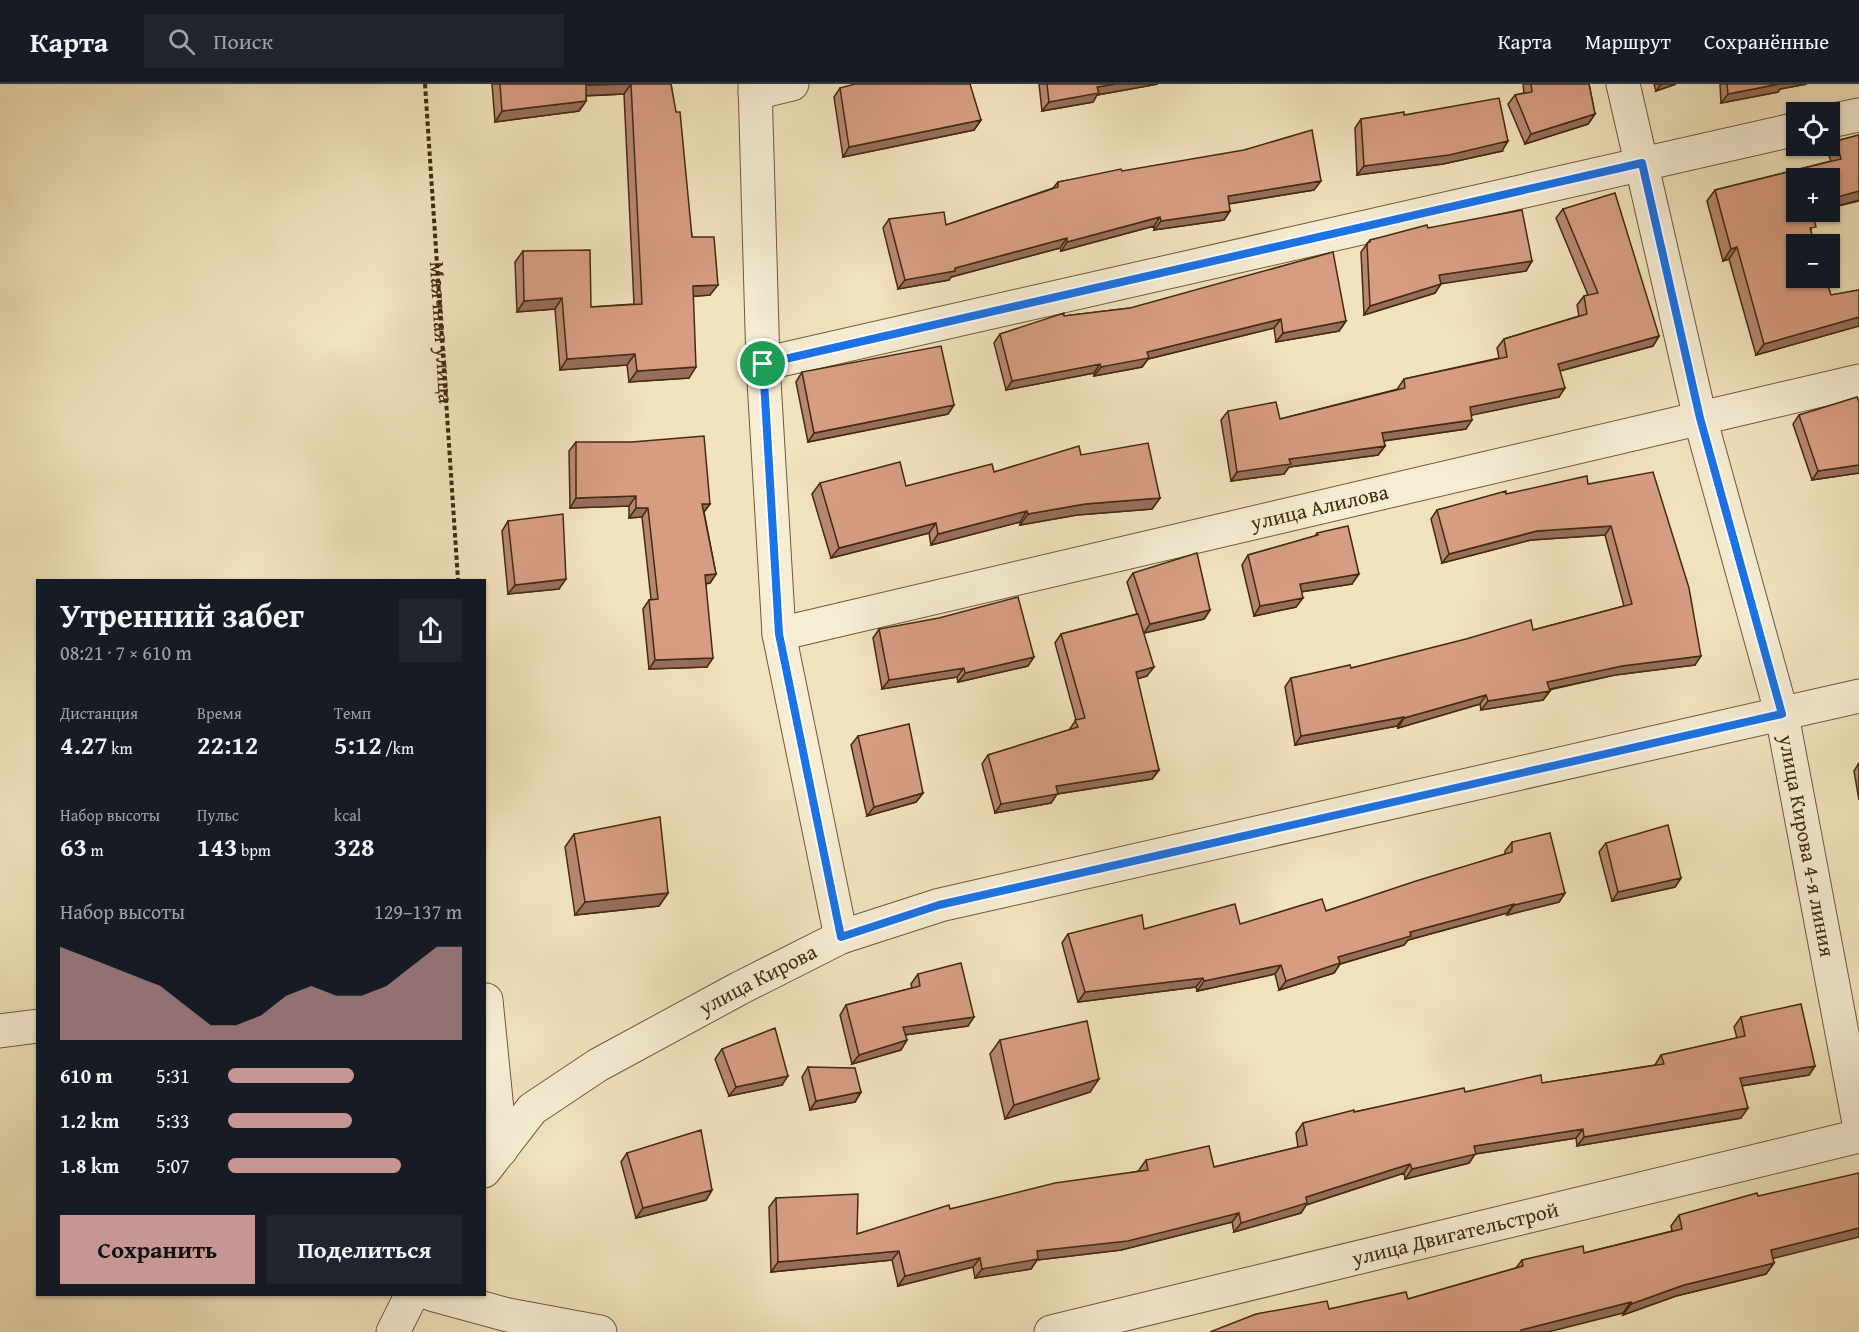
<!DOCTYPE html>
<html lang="ru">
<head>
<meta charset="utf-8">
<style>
  body { margin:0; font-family:"Gentium Book Plus",serif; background:#20242c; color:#f1f3f6; height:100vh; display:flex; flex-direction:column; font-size:22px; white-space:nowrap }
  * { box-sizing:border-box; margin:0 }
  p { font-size:20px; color:#9ea1a6 }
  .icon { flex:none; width:33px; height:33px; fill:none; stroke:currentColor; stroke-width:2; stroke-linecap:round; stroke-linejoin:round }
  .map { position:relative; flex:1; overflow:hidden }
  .panel { position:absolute; left:36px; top:495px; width:450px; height:717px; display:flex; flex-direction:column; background:#171b24; border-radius:0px; box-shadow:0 2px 4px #0004 }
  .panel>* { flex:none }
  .tools { position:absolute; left:1786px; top:18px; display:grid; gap:12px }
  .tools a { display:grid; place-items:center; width:54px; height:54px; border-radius:0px; background:#171b24; box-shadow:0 2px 4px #0004; font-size:30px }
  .pin { position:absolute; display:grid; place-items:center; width:51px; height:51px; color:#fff; margin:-26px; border:3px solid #fff; border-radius:50%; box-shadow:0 2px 6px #0007 }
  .round { display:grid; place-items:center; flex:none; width:63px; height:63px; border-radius:0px; background:#20242c }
  .headline { display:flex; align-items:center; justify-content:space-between; height:102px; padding:0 24px }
  h1 { font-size:33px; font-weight:800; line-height:45px }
  .figures { display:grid; grid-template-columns:repeat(3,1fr); gap:9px; height:102px; padding:6px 24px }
  .figures div { display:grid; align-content:center }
  .figures b { font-size:26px; font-weight:800 }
  .figures small { font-size:16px; font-weight:400 }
  .figures p { font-size:16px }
  .chart { height:168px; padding:12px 24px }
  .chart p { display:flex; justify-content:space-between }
  .chart svg { width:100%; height:108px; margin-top:6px; fill:#c59692; opacity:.7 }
  .cta { display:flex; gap:12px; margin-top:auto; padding:12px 24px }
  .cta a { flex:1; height:69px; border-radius:0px; background:#c59692; color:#111; font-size:24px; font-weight:800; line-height:69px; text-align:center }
  .cta a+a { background:#20242c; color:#f1f3f6 }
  ul { padding:0 24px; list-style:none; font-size:20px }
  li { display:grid; grid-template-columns:96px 72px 1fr; align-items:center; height:45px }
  li i { height:15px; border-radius:8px; background:#c59692 }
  header { display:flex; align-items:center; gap:36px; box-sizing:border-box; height:84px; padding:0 30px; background:#171b24; border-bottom:2px solid #363941 }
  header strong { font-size:28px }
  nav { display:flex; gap:33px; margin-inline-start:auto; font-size:21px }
  .search { width:420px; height:54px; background:#20242c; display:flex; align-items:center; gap:15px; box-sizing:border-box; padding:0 21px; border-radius:0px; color:#9ea1a6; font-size:22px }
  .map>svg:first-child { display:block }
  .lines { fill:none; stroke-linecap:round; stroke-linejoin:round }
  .street-casing { stroke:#6f5939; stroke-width:35 }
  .path { stroke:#442b0d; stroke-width:4; stroke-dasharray:4.5 3; stroke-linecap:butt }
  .street { stroke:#f6edd4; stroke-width:33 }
  .wall { fill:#b88771; stroke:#442b0d; stroke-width:1.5 }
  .shaded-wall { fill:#966e5c; stroke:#442b0d; stroke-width:1.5 }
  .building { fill:#d69d83; stroke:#442b0d; stroke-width:1.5 }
  .route-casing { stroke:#fff; stroke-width:12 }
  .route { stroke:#1a73e8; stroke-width:8 }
  .labels { text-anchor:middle; stroke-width:4.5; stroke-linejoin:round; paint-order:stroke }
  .street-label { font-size:21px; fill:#442b0d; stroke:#f6edd4 }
</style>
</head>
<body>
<header>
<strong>Карта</strong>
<div class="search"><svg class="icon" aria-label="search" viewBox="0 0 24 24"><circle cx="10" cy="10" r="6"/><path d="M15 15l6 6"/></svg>Поиск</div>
<nav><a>Карта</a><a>Маршрут</a><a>Сохранённые</a></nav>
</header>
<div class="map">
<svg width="1859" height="1248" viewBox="0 0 1859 1248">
  <rect width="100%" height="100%" fill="#f1e3bd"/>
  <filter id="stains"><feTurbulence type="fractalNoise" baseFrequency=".00333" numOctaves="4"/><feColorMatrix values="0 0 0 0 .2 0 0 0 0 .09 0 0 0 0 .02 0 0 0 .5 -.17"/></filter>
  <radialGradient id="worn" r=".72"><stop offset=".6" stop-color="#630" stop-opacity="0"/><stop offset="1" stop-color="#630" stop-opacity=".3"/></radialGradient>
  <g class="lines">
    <g class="street-casing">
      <g id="street">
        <path d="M755,0L763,280L779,550L841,853"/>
        <path id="s2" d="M1623,0L1700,334L1782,631L1859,1039"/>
        <path d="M755,9L792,0"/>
        <path d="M1830,37L1859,31"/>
        <path d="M763,280L1797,45"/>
        <path id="s3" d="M779,550L1859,297"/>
        <path d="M484,916H486L501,1066"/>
        <path d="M0,947L38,942"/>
        <path id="s4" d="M484,1087L532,1025L598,981L740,904L841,853L940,821L1859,612"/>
        <path d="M431,1210L508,1231L600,1248"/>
        <path d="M393,1248L412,1210"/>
        <path id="s5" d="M1051,1248L1859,1052"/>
      </g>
    </g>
    <path class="path" id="s1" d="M425,0L458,496"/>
    <use href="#street" class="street"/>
  </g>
  <path class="wall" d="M492,0H671L692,153L710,211L693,212L689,294L629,298L627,281L560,286L555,225L517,228L515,178L523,167L591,223L634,220L624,10L586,12V17L579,27L495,38Z
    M1039,0H1158L1097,11L1093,18L1042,27Z
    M1523,0H1589L1595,30L1588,40L1525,60L1508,20L1515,11L1524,9Z
    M1654,0H1676L1656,7Z
    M1720,0H1807L1780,5L1778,8L1721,19Z
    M840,4L981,36L974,46L843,73L834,13Z
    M1404,31L1502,67L1443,80L1357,91L1355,44L1361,35Z
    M1859,51V117L1830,124V94L1797,128H1818L1812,129L1811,149L1831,211L1859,206V242L1756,271L1729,175L1723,177L1707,117L1715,106L1831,77L1828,69L1836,57Z
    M1122,87L1314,106L1229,120L1230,127L1224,136L1154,146V142L1061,167L1060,164L951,193L949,196L898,205L883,144L889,135L946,141L1053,104L1058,98Z
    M1563,125L1659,252L1653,262L1560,287L1559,313L1471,331L1466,345L1384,357L1385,362L1378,371L1289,383L1284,390L1231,397L1221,336L1228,327L1280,335L1398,305V304L1404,295L1499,274L1497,264L1504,255L1579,232L1577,221L1584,212L1588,211L1556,134Z
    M1428,144L1532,177L1526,187L1441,199L1435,209L1364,231L1361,168L1370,156Z
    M1130,224L1346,237L1339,247L1276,258L1274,244L1148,275L1142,283L1094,292V289L1006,306L994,259L1000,250L1064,232Z
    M802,288L954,321L948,330L808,358L796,298Z
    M1859,318V389L1812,396L1793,340L1799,331Z
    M576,358L710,420L704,428L716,490L710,499L706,500L707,583L649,585L643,525L649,516L651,515L642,433L629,434V422L570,424L569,367Z
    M1081,371L1160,414L1152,425L1077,431L1020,441V438L931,461L929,449L831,474L812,410L820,399L906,402L994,388Z
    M1588,400L1695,581L1615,591L1549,606L1550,607L1543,616L1481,626L1480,620L1398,644L1397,642L1295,661L1285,603L1291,594L1351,584L1533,546L1624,522L1605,451L1531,456L1442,479L1431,435L1437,426L1506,410Z
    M508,437L559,505L508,510L502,447Z
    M1317,449L1352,500L1301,508L1296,523L1254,532L1242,481L1248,471L1315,452Z
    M1133,489L1210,526L1204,535L1144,549L1147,592L1137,595L1159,686L1152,695L1057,710L1051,719L995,729L982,680L988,671L1069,646L1076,636L1055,559L1061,550L1137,530L1127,498Z
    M879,545L1028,582L958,598L957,593L882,605L873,554Z
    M858,652L923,709L916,718L867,732L851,661Z
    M1859,679V716L1854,687Z
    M574,750L668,809L659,822L575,831L565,763Z
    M1512,758L1565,809L1559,818L1507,831V829L1408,856L1404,861L1340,880L1334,889L1279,906L1275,890L1197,907L1196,903L1078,918L1062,859L1068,850L1240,840L1326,827L1505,770V767Z
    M1606,759L1681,794L1675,803L1612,817L1599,768Z
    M918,890L968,942L905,951L901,966L852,980L840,931L846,921L912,904L911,900Z
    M1741,933L1815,982L1809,991L1742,1002L1741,1034L1577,1062L1576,1054L1475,1070L1469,1079L1405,1095L1404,1089L1306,1121L1301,1129L1234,1148L1232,1138L1121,1166L1037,1176L1031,1185L975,1194L973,1183L898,1202L892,1176L771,1188L769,1123L776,1114L857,1150L950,1125L1139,1087V1086L1146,1076L1214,1083L1298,1063L1296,1049L1303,1039L1354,1028L1465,1008L1542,999L1655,981L1661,971L1737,954L1734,943Z
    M1000,956L1090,1008L1005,1035L990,970Z
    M722,965L782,1001L729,1012L715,975Z
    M808,983L861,1008L855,1018L810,1026L802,993Z
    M627,1069L712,1106L706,1116L636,1134L621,1078Z
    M1679,1131L1773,1175L1774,1179L1766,1190L1676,1212L1623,1231V1229L1329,1225L1408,1215L1516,1184L1522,1176L1584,1169L1672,1147L1671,1142Z"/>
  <path class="shaded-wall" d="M631,0L624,10L578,12L586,1Z
    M1115,0H1158L1097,11L1093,18L1042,27L1049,18L1097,3Z
    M1661,0H1676L1656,7Z
    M1779,0H1807L1780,5L1778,8L1721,19L1728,10Z
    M586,17L579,27L495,38L502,27Z
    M1595,30L1588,40L1525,60L1531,50Z
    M981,36L974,46L843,73L849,63Z
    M1508,57L1502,67L1443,80L1357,91L1364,82Z
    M1321,97L1314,106L1221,121L1228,112Z
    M1859,107V116L1830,124V115Z
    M1230,127L1224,136L1154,146L1161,137Z
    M1160,133L1154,142L1061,167L1067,158Z
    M1067,154L1060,164L951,193L949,196L898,205L905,196L955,184Z
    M1737,163L1729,175L1723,177L1731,165Z
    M1532,177L1526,187L1433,201L1439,191Z
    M1441,200L1435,209L1364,231L1370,222Z
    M718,201L710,211L685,213L693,202Z
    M562,214L555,225L517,228L524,217Z
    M1859,233V242L1756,271L1764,260Z
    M1281,235L1274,244L1148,275L1142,283L1094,292L1101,283L1147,268Z
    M1346,237L1339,247L1276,258L1283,249Z
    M1659,252L1653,262L1552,289L1558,280Z
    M635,270L627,281L560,286L567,275Z
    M1100,280L1094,289L1006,306L1012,297Z
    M696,283L689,294L629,298L637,287Z
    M1565,304L1559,313L1463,333L1470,323Z
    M954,321L948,330L808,358L814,349Z
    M1472,336L1466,345L1375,358L1382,349Z
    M1385,362L1378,371L1289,383L1284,390L1231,397L1237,388L1289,375Z
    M1859,381V389L1812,396L1818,387Z
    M636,412L629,422L570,424L576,414Z
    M1160,414L1152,425L1077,431L1020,441L1028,430L1085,420Z
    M702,420H710L703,429Z
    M636,424H648L642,433L629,434Z
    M1027,427L1020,438L931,461L938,450Z
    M936,439L929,449L831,474L839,464Z
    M1611,442L1605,451L1531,456L1442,479L1449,470L1537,447Z
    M716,490L710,499L698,500L705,491Z
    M1359,490L1352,500L1293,509L1300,500Z
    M566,495L559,505L508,510L515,501Z
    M1303,514L1296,523L1254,532L1260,522Z
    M1210,526L1204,535L1144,549L1150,540Z
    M1701,572L1695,581L1615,591L1541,607L1547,598L1622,582Z
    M1034,573L1028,582L958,598L965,589Z
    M713,574L707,583L649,585L655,576Z
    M1154,583L1147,592L1129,597L1136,588Z
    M964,584L957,593L882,605L889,596Z
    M1550,607L1543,616L1481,626L1488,617Z
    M1486,611L1480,620L1398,644L1404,634Z
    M1404,633L1397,642L1295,661L1301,652Z
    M1159,686L1152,695L1057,710L1051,719L995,729L1001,720L1056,702Z
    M923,709L916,718L867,732L874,723Z
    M1681,794L1675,803L1612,817L1618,808Z
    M668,809L659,822L575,831L585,818Z
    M1565,809L1559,818L1507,831L1514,821Z
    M1514,820L1507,829L1408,856L1404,861L1340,880L1334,889L1279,906L1286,897L1338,873L1410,848Z
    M1281,881L1275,890L1197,907L1204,897Z
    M1203,894L1196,903L1078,918L1085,908Z
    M974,933L968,942L897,952L903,943Z
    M907,956L901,966L852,980L859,971Z
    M1815,982L1809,991L1734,1003L1740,994Z
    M788,992L782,1001L729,1012L736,1003Z
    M1099,995L1090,1008L1005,1035L1014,1021Z
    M861,1008L855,1018L810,1026L816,1017Z
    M1748,1024L1741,1034L1577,1062L1584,1053Z
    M1583,1045L1576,1054L1475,1070L1469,1079L1405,1095L1412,1085L1474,1062Z
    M1410,1080L1404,1089L1306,1121L1301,1129L1234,1148L1241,1139L1306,1113Z
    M712,1106L706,1116L636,1134L643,1124Z
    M1239,1129L1232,1138L1121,1166L1037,1176L1031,1185L975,1194L982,1185L1037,1167Z
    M1859,1144V1153L1763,1177L1771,1166Z
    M899,1167L892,1176L771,1188L778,1178Z
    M980,1174L973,1183L898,1202L905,1192Z
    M1774,1179L1766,1190L1676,1212L1623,1231L1631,1220L1684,1201Z
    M1631,1218L1623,1229L1548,1248H1519L1521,1246Z"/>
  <path class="building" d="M500,0H621L586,1V17L502,27Z
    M631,0H671L676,28H680L692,153H714L718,201L693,202L696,283L637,287L635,270L567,275L562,214L524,217L523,167L590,166L591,223L642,220Z
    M855,0H970L981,36L849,63L840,4Z
    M1047,0H1115L1097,3L1099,9L1049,18Z
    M1531,0H1589L1595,30L1531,50L1515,11L1532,8Z
    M1727,0H1779L1728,10Z
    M1499,14L1508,57L1449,71L1364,82L1361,35L1404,28V31Z
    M1312,46L1321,97L1228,112L1230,127L1161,137L1160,133L1067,158V154L955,184V187L905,196L889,135L944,128L946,141L1058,103V98L1121,85L1122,87L1244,66Z
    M1859,51V107L1830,115V94H1797V128H1812L1816,143L1810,144L1815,160H1797V194H1825L1831,211L1859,206V233L1764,260L1737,163L1731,165L1715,106L1841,75L1836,57Z
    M1615,109L1659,252L1558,280L1565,304L1470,323L1472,336L1382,349L1385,362L1289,375L1291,380L1237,388L1228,327L1276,318L1280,335L1405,304L1404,295L1507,273L1504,255L1587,230L1584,212L1598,209L1563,125Z
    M1522,126L1532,177L1439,191L1441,200L1370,222L1367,159L1370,158V156L1427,141L1428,144Z
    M1333,168L1346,237L1283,249L1281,235L1147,268L1149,274L1101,283L1100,280L1012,297L1000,250L1064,229V232L1130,224Z
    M941,262L954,321L814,349L802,288Z
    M1857,313L1859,318V381L1818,387L1799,331Z
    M704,352L710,420H702L716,490L705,491L713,574L655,576L649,516L658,515L648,424H636V412L576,414V358H632Z
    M1148,359L1160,414L1085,420L1028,430L1027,427L938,450L936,439L839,464L820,399L900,378L906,402L992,380L994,388L1079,362L1081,371Z
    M1653,388L1689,504L1701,572L1622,582L1547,598L1550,607L1488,617L1486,611L1404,634V633L1301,652L1291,594L1350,581L1351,584L1466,555L1531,536L1533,546L1632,520L1611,442L1537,447L1449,470L1437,426L1506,407V410L1587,392L1588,400Z
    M563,430L566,495L515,501L508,437Z
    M1348,442L1359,490L1300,500L1303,514L1260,522L1248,471L1318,451L1317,449Z
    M1197,469L1210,526L1150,540L1133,489Z
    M1018,513L1034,573L965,589L964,584L889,596L879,545L939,534Z
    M1138,530L1154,583L1136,588L1159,686L1056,702L1058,710L1001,720L988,671L1078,643L1075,636L1085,634L1061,550Z
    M909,640L923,709L874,723L858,652Z
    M660,733L668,809L585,818L574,750Z
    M1668,741L1681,794L1618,808L1606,759Z
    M1550,749L1565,809L1514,821V820L1410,848L1411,852L1338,873L1340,879L1286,897L1281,881L1204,897L1203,894L1085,908L1068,850L1142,831L1144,845L1235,820L1240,840L1322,815L1326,827L1416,797L1512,768V758Z
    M961,879L974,933L903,943L907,956L859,971L846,921L920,902L918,890Z
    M1801,920L1815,982L1740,994L1748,1024L1584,1053L1583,1045L1474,1062L1476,1070L1412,1085L1410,1080L1306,1113L1307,1119L1241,1139L1239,1129L1128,1157L1037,1167L1038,1175L982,1185L980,1174L905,1192L899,1167L778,1178L776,1114L858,1110L857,1150L949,1121L950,1125L1055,1099L1148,1086L1146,1076L1209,1062L1214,1083L1307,1061L1303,1039L1354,1026V1028L1464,1004L1465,1008L1541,991L1542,999L1664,980L1661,971L1745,952L1741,933Z
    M1087,937L1099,995L1014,1021L1000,956Z
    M775,944L788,992L736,1003L722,965Z
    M808,983L855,984L861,1008L816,1017Z
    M701,1046L712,1106L643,1124L627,1069Z
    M1859,1089V1144L1771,1166L1774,1179L1684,1201L1631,1220V1218L1521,1246V1248H1210L1256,1230L1327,1217L1329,1225L1406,1208L1408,1215L1523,1182L1522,1176L1583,1162L1584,1169L1682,1145L1679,1131L1757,1109L1758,1112Z"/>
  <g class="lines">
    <g class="route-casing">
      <path id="route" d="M1642,79L1700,334L1782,630L939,821L841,853L779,550L763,280Z"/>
    </g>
    <use href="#route" class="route"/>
  </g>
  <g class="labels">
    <g class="street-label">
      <text dy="7" stroke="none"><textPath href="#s1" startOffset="249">Маячная улица</textPath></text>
      <text dy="7" stroke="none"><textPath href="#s3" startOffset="555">улица Алилова</textPath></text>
      <text dy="7" stroke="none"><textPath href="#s2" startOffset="784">улица Кирова 4-я линия</textPath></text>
      <text dy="7" stroke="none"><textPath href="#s4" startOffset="339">улица Кирова</textPath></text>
      <text dy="7" stroke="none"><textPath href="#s5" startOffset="416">улица Двигательстрой</textPath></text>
    </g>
  </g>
  <rect width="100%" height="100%" filter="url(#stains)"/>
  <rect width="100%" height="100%" fill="url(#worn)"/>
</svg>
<div class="tools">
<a><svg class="icon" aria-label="locate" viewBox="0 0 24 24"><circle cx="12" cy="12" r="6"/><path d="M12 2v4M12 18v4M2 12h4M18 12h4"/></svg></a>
<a>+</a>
<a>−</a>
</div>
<div class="pin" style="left:763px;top:280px;background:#1e9e55"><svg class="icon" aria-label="arrive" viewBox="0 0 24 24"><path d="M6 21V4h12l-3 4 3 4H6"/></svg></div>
<section class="panel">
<div class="headline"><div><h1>Утренний забег</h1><p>08:21 · 7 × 610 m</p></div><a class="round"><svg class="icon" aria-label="share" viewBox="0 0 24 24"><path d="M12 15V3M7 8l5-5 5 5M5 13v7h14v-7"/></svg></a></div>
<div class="figures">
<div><p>Дистанция</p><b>4.27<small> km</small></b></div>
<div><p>Время</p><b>22:12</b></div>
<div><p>Темп</p><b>5:12<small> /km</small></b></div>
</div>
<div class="figures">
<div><p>Набор высоты</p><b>63<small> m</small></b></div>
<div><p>Пульс</p><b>143<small> bpm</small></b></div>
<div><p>kcal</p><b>328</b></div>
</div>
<div class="chart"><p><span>Набор высоты</span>129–137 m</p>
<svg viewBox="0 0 160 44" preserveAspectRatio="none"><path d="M0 44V6L10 10L20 14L30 18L40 22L50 30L60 38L70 38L80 34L90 26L100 22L110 26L120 26L130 22L140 14L150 6L160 6V44z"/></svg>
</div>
<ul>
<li><b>610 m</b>5:31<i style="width:54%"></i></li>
<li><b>1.2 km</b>5:33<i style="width:53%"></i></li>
<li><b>1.8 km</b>5:07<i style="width:74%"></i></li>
</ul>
<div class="cta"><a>Сохранить</a><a>Поделиться</a></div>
</section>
</div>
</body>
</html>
